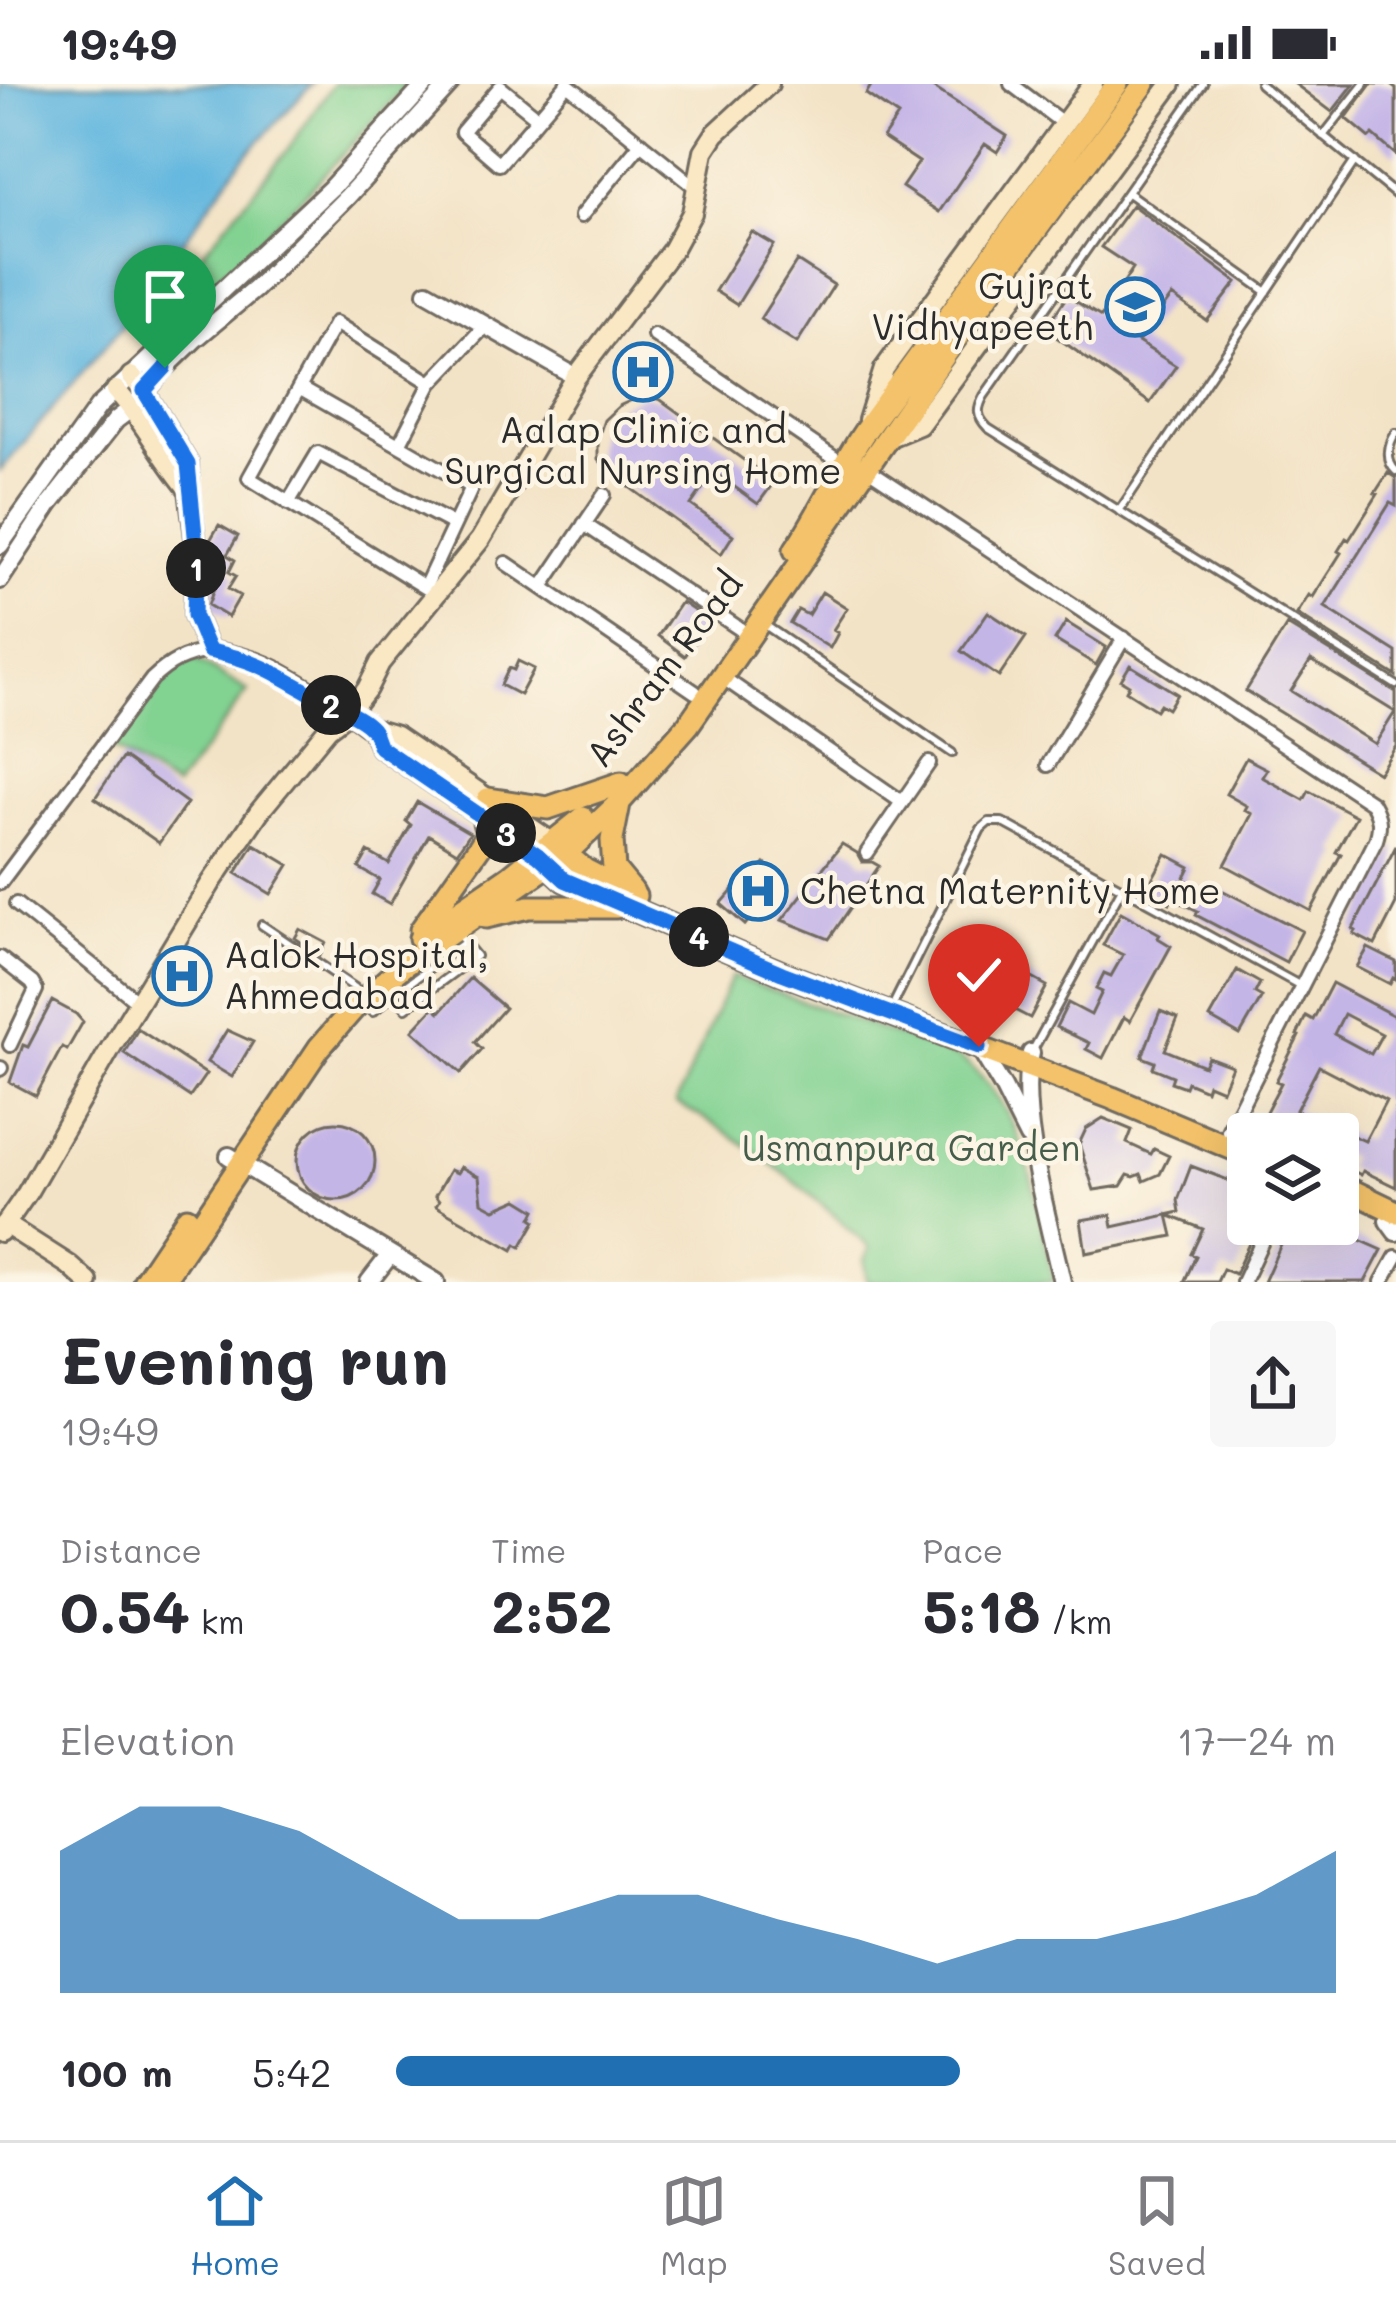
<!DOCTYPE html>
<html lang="en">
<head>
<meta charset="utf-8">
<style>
  body { margin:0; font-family:Mali,sans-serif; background:#f7f7f7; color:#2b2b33; height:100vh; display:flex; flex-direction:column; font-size:45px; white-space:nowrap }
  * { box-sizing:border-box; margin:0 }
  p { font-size:39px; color:#7c7c81 }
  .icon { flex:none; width:66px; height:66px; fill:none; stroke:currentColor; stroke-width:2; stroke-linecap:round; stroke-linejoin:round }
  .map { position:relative; height:1198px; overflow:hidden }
  .sheet { display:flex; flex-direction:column; background:#fff; flex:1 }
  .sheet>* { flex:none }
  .controls { position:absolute; left:1227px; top:1029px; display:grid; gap:24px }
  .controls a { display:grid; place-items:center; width:132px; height:132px; border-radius:12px; background:#fff; box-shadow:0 12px 48px #0002; font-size:60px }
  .pin { position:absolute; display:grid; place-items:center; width:102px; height:102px; color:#fff; margin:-123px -51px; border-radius:50% 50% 50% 0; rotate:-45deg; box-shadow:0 0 12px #0007 }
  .pin .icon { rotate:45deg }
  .km { position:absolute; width:60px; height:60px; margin:-30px; border-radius:50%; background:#222; color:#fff; font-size:33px; line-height:60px; text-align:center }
  .round { display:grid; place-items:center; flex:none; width:126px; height:126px; border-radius:12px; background:#f7f7f7 }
  .summary { display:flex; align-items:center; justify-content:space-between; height:204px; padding:0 60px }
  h1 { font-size:66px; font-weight:700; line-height:90px }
  .figures { display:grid; grid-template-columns:repeat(3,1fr); gap:18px; height:204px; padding:12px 60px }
  .figures div { display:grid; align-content:center }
  .figures b { font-size:60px; font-weight:700 }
  .figures small { font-size:33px; font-weight:400 }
  .figures p { font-size:33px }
  .chart { height:336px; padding:24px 60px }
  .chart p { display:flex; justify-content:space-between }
  .chart svg { width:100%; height:216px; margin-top:12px; fill:#1f6fb2; opacity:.7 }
  ul { padding:0 60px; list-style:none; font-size:39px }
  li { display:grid; grid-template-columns:192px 144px 1fr; align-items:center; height:90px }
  li i { height:30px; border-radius:15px; background:#1f6fb2 }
  .status { display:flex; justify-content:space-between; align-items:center; height:84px; padding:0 60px; background:#fff; direction:ltr }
  .status svg { height:33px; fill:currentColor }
  .tabs { display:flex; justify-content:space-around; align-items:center; height:168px; border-top:3px solid #e1e1e2; background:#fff; font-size:33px; color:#7c7c81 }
  .tabs a { display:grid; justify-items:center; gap:6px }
  .tabs .active { color:#1f6fb2 }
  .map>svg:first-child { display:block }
  .green { fill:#82d292; stroke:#567e5e; stroke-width:3 }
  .water { fill:#63b7df; stroke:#477185; stroke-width:3 }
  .building { fill:#c4b5e7; fill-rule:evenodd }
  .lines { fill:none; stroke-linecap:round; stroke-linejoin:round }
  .service-casing { stroke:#716b61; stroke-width:12 }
  .minor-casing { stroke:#716b61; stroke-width:18 }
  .tertiary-casing { stroke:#716b61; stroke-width:22 }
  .secondary-casing { stroke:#716b61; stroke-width:24 }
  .primary-casing { stroke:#716b61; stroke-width:27 }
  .service { stroke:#fff; stroke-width:6 }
  .minor { stroke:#fff; stroke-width:12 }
  .tertiary { stroke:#fff; stroke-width:16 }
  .secondary { stroke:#fae7c3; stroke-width:18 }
  .primary { stroke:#f3c26a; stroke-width:21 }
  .route-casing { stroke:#fff; stroke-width:24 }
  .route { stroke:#1a73e8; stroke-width:15 }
  .labels { text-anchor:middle; stroke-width:9; stroke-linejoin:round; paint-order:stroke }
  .poi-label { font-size:36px; fill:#2b2b2b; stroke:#fcf5e5; text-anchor:start }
  .street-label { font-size:36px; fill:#2b2b2b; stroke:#fcf5e5 }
  .park-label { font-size:36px; fill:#455d4a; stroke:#fcf5e5 }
</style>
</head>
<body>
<div class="status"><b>19:49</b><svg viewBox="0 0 49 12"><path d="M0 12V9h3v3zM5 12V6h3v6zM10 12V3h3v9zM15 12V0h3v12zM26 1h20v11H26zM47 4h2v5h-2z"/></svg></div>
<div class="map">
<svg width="1396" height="1198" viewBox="0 0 1396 1198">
  <rect width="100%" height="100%" fill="#fcf5e5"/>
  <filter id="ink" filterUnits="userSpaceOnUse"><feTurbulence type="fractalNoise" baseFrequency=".00833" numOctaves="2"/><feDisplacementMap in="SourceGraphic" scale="24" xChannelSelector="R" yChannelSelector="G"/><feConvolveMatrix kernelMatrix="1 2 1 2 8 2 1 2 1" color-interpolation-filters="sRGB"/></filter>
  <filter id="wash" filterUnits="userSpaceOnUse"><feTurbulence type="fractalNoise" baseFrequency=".004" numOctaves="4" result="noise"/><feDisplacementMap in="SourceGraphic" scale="48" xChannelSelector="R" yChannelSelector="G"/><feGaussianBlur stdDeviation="2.7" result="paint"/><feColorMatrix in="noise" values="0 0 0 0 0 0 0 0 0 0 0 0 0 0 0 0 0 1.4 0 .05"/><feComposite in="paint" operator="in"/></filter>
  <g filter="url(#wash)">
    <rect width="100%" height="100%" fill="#f3e3c6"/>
    <path class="green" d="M333,0H408L314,101L161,256L143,241L289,64Z
      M193,574L248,607L175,704L111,664L172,583Z
      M732,892L958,973C1030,1023 1035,1120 1054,1198H867L864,1176L870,1164C809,1107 751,1058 676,1019Z"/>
    <path class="water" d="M0,0H312L241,77L129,233L0,387Z"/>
    <g id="blocks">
      <path class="building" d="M872,0H928L1007,52L997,68L985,60L939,128L902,103L919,78L883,54L898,32L866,10Z
        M1295,0H1354L1332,28Z
        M1371,0H1389L1396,5V71L1373,51L1370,54L1346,34Z
        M1132,121L1237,198L1207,237L1172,212L1138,258L1176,282L1150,319L1045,245L1067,212L1101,233L1133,184L1101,163Z
        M752,148L774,161L737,221L715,207Z
        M797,177L834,201L797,259L760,235Z
        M634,271L658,285L644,309L619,295Z
        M643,311L661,316L774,398L758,420L714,388L691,421L733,451L721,470L613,391L598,375V354L604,336L619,322Z
        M1388,389L1396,394V422L1390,419L1325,523L1396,568V592L1297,530L1309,511L1313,513L1341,469L1338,467L1346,454L1349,456L1378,410L1375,409Z
        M219,441L238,452L227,471L235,476L229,488L236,492L228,505L240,512L228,533L208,521L215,502L208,499L214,484L209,481V478L216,465L209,458Z
        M822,508L847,524L833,546L838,549L830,564L790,539L798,526L808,531Z
        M681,518L709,537L685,572L658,552Z
        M988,528L1026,553L999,593L961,567Z
        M1066,538L1106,563L1096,581L1055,556Z
        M1287,541L1396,608V662L1379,689L1246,607ZM1311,576L1395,628L1375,660L1291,607Z
        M518,577L534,585L520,611L501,601L509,584L514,586Z
        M1130,581L1177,610L1168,625L1160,620L1156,626L1126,607L1129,601L1121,596Z
        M123,673L187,719L159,759L95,714Z
        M1246,674L1267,685L1262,693L1304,716L1309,707L1356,732L1336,768L1341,770L1311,827L1225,781L1252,730L1245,726L1247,722L1226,710Z
        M417,718L470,749L457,768L429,751L390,820L372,810L380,796L359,784L368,768L389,780L411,741L406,737Z
        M254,760L289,781L271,810L236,789Z
        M842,760L857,769L862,778H872L879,782L829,855L782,836Z
        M1396,762V820L1375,861L1354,850L1356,847L1353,845Z
        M1166,770L1190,783L1184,795L1209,808L1212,801L1302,847L1286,878L1196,831L1198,827L1173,815L1170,819L1146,806Z
        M765,780L783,795L745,841L721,820L734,805L740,811Z
        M1121,828L1160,850L1158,854L1171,862L1130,937L1124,933L1103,974L1086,965L1089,959L1056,943L1068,919L1091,931L1102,908L1096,905L1104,889L1111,892L1123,871L1103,861Z
        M300,845L326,859L320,871L295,854Z
        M1368,864L1396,878V896L1393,894L1390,900L1357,883Z
        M182,872L204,885L196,899L192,897L184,911L167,898Z
        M1014,884L1047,902L1030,934L997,917Z
        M1237,886L1260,899L1255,909L1262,913L1240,951L1210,934Z
        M470,894L505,924L475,958L482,965L461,989L413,946L434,923L440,928Z
        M1332,899L1396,933V1103L1363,1087L1361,1091L1346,1083L1351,1073L1338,1067V1045L1365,1057L1386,1017L1319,982L1296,1026L1338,1050H1308L1285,1038L1279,1049L1260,1039L1281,999L1276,997L1299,952L1297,951L1306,932L1313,936ZM1344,930L1382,950L1371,970L1334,950Z
        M52,917L76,930L83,938L67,966L62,963L36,1012L10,998L23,961L28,963Z
        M1160,927L1178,934L1165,966L1204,982L1208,973L1232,982L1222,1006L1208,1000L1206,1006L1187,998L1185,1003L1171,998L1173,992L1153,984L1155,978L1142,973Z
        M138,945L206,990L190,1013L124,969Z
        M227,946L253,958L232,993L207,978Z
        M1103,1034L1132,1046L1127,1059L1151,1070L1154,1065L1169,1072L1160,1090L1144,1097L1141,1090L1134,1093L1128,1091L1121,1102L1094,1106L1079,1060L1086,1045Z
        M297 1077a39 39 0 1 1 78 0a39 39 0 1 1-78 0Z
        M1191,1082L1233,1098L1235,1093L1248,1100V1140L1244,1149L1252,1153L1235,1190L1223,1185L1217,1198H1184L1196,1172L1191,1170L1203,1145L1168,1131L1173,1152L1086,1169L1081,1136L1111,1131L1113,1143L1180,1128L1178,1116Z
        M461,1083L479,1093L482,1118L495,1125L518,1115L536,1126L532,1134L536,1137L521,1163L516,1160L513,1166L436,1122L439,1117L435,1112L450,1086L457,1089Z
        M1290,1140H1324L1382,1166L1365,1198H1264Z"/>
    </g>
  </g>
  <g filter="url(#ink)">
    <use href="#blocks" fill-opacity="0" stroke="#716b61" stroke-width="3"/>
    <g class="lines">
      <g class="service-casing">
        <path id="service" d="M1203,0L984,312C977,325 976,332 988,344L1396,601
          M1260,0L1396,111
          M1323,52L1364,0
          M1128,109L1267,208
          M1396,349C1388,361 1385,377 1396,387
          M1119,427L1355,77
          M762,539L952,669
          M262,841L355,904
          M394,910L464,859
          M895,917L981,745L989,738H1002L1299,901
          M366,920L373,928L394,910L406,924L476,872L458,850
          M1033,966L1122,804"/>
      </g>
      <g class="minor-casing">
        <path id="minor" d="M567,0L698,105
          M1011,0L1064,40
          M538,34L500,3L462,48L499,80L567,0
          M581,132L641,59
          M654,251L843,380
          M431,299L485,242
          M299,304L335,239L431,299L399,361
          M868,385L1372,719C1380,733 1381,741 1376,756L1228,1047
          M288,419L318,369L453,440
          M584,440L740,545
          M506,479L695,608
          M425,503L472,403L299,304L249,394L436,510
          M542,503L604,411
          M722,593L902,718
          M1048,681L1124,554
          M867,769L929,679
          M0,799L152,595C170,578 184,571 209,567
          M16,820L138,918
          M0,874L32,899L36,906L10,961
          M0,985L1,984
          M1243,1198L1270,1140
          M1382,1198L1396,1173"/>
      </g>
      <g class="tertiary-casing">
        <path id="tertiary" d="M427,208L576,293
          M0,461L98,323L331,104L426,0
          M0,496L50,420L116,336L132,324L165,284L195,255L255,205L347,113L450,0
          M982,950L979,963L1003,1003L1028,1053
          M1031,969C1016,1025 1049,1139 1062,1198
          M229,1072L436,1198
          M1388,1137L1396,1148
          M369,1198L390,1171"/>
      </g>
      <g class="secondary-casing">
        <path id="secondary" d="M116,306C144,337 162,374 189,406L188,380L144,307L131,292
          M868,336L884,285L1093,0
          M885,355L919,341L1171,0
          M189,406L196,461L194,531L209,567C228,570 246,574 265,582C294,594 319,616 349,628
          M372,645L380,663L539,771
          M553,759L396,652L372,645L349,628L367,605L380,579L480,456L576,293L672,166L692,129L704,67L715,50L769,0
          M5,1140L69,1181L88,1198
          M0,1148L27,1109L113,960L211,799L259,728L328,644L349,628"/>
      </g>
      <g class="primary-casing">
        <path id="primary" d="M795,466C821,428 839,385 865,347L1117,0
          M488,715L548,724L621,699
          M619,720L612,756L614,785L633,808
          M555,761L585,786L635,812
          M542,775L565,796L782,889L1112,1014L1248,1071
          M486,833L529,823H616
          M421,846L480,762L487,750L483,734
          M420,854L509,793L583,734
          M1338,1100L1396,1128
          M144,1198L187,1134
          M162,1198L319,964L354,924L404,881L565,770L615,723L688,641L958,252L1144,0"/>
      </g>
      <use href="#service" class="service"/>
      <use href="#minor" class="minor"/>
      <use href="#tertiary" class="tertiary"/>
      <use href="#secondary" class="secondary"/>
      <use href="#primary" class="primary"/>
    </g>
  </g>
  <g class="lines" filter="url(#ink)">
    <g class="route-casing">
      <path id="route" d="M165,284L144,307L188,380L196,461L194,531L209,567C259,576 280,592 322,616C338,625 360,631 372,645C376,650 377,657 380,663L538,771L565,796L782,889L979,963"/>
    </g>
    <use href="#route" class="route"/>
  </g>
  <defs>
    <g id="university-ring" transform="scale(3)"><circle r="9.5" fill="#fcf5e5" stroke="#1f6fb2" stroke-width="1.5"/><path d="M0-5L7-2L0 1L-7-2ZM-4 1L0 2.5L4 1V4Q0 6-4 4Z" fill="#1f6fb2"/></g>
    <g id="hospital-ring" transform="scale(3)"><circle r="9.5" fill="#fcf5e5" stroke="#1f6fb2" stroke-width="1.5"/><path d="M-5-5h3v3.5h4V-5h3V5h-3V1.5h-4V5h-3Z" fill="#1f6fb2"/></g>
  </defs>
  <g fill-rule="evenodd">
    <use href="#university-ring" x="1135" y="223"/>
    <use href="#hospital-ring" x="643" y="288"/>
    <use href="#hospital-ring" x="758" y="807"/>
    <use href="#hospital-ring" x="182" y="892"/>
  </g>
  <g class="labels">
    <g class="poi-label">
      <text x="1093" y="215" text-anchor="end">Gujrat<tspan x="1093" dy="41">Vidhyapeeth</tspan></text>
      <text x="643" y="359" text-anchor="middle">Aalap Clinic and<tspan x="643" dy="41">Surgical Nursing Home</tspan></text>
      <text x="800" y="820">Chetna Maternity Home</text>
      <text x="224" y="884">Aalok Hospital,<tspan x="224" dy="41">Ahmedabad</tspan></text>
    </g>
    <g class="street-label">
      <text transform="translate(664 585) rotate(-53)" y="13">Ashram Road</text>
    </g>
    <g class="park-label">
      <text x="911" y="1077">Usmanpura Garden</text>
    </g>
  </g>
</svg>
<div class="controls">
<a><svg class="icon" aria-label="layers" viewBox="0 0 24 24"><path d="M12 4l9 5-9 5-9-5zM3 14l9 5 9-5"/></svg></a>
</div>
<div class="pin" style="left:165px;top:284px;background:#1e9e55"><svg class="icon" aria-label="arrive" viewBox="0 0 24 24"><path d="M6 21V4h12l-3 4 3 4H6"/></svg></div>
<div class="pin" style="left:979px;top:963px;background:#d93025"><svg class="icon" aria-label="check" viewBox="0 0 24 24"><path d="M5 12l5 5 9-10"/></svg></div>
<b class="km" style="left:196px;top:484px">1</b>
<b class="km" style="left:331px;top:621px">2</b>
<b class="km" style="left:506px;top:749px">3</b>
<b class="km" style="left:699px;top:853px">4</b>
</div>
<section class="sheet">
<div class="summary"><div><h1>Evening run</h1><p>19:49</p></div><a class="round"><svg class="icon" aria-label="share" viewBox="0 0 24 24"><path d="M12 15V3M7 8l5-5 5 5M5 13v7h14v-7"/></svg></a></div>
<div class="figures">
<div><p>Distance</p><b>0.54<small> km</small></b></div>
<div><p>Time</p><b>2:52</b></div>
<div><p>Pace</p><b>5:18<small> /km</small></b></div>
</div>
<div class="chart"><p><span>Elevation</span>17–24 m</p>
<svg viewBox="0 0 160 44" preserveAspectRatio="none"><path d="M0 44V15L10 6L20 6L30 11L40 20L50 29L60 29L70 24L80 24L90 29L100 33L110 38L120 33L130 33L140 29L150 24L160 15V44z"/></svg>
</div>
<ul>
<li><b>100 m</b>5:42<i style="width:60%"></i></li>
</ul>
</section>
<nav class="tabs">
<a class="active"><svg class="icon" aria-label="home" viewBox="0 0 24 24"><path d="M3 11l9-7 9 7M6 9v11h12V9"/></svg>Home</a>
<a><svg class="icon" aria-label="map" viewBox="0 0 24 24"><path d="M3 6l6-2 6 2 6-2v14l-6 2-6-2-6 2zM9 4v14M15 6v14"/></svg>Map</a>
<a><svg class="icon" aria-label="saved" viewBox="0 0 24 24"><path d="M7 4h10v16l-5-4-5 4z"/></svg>Saved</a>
</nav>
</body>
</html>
